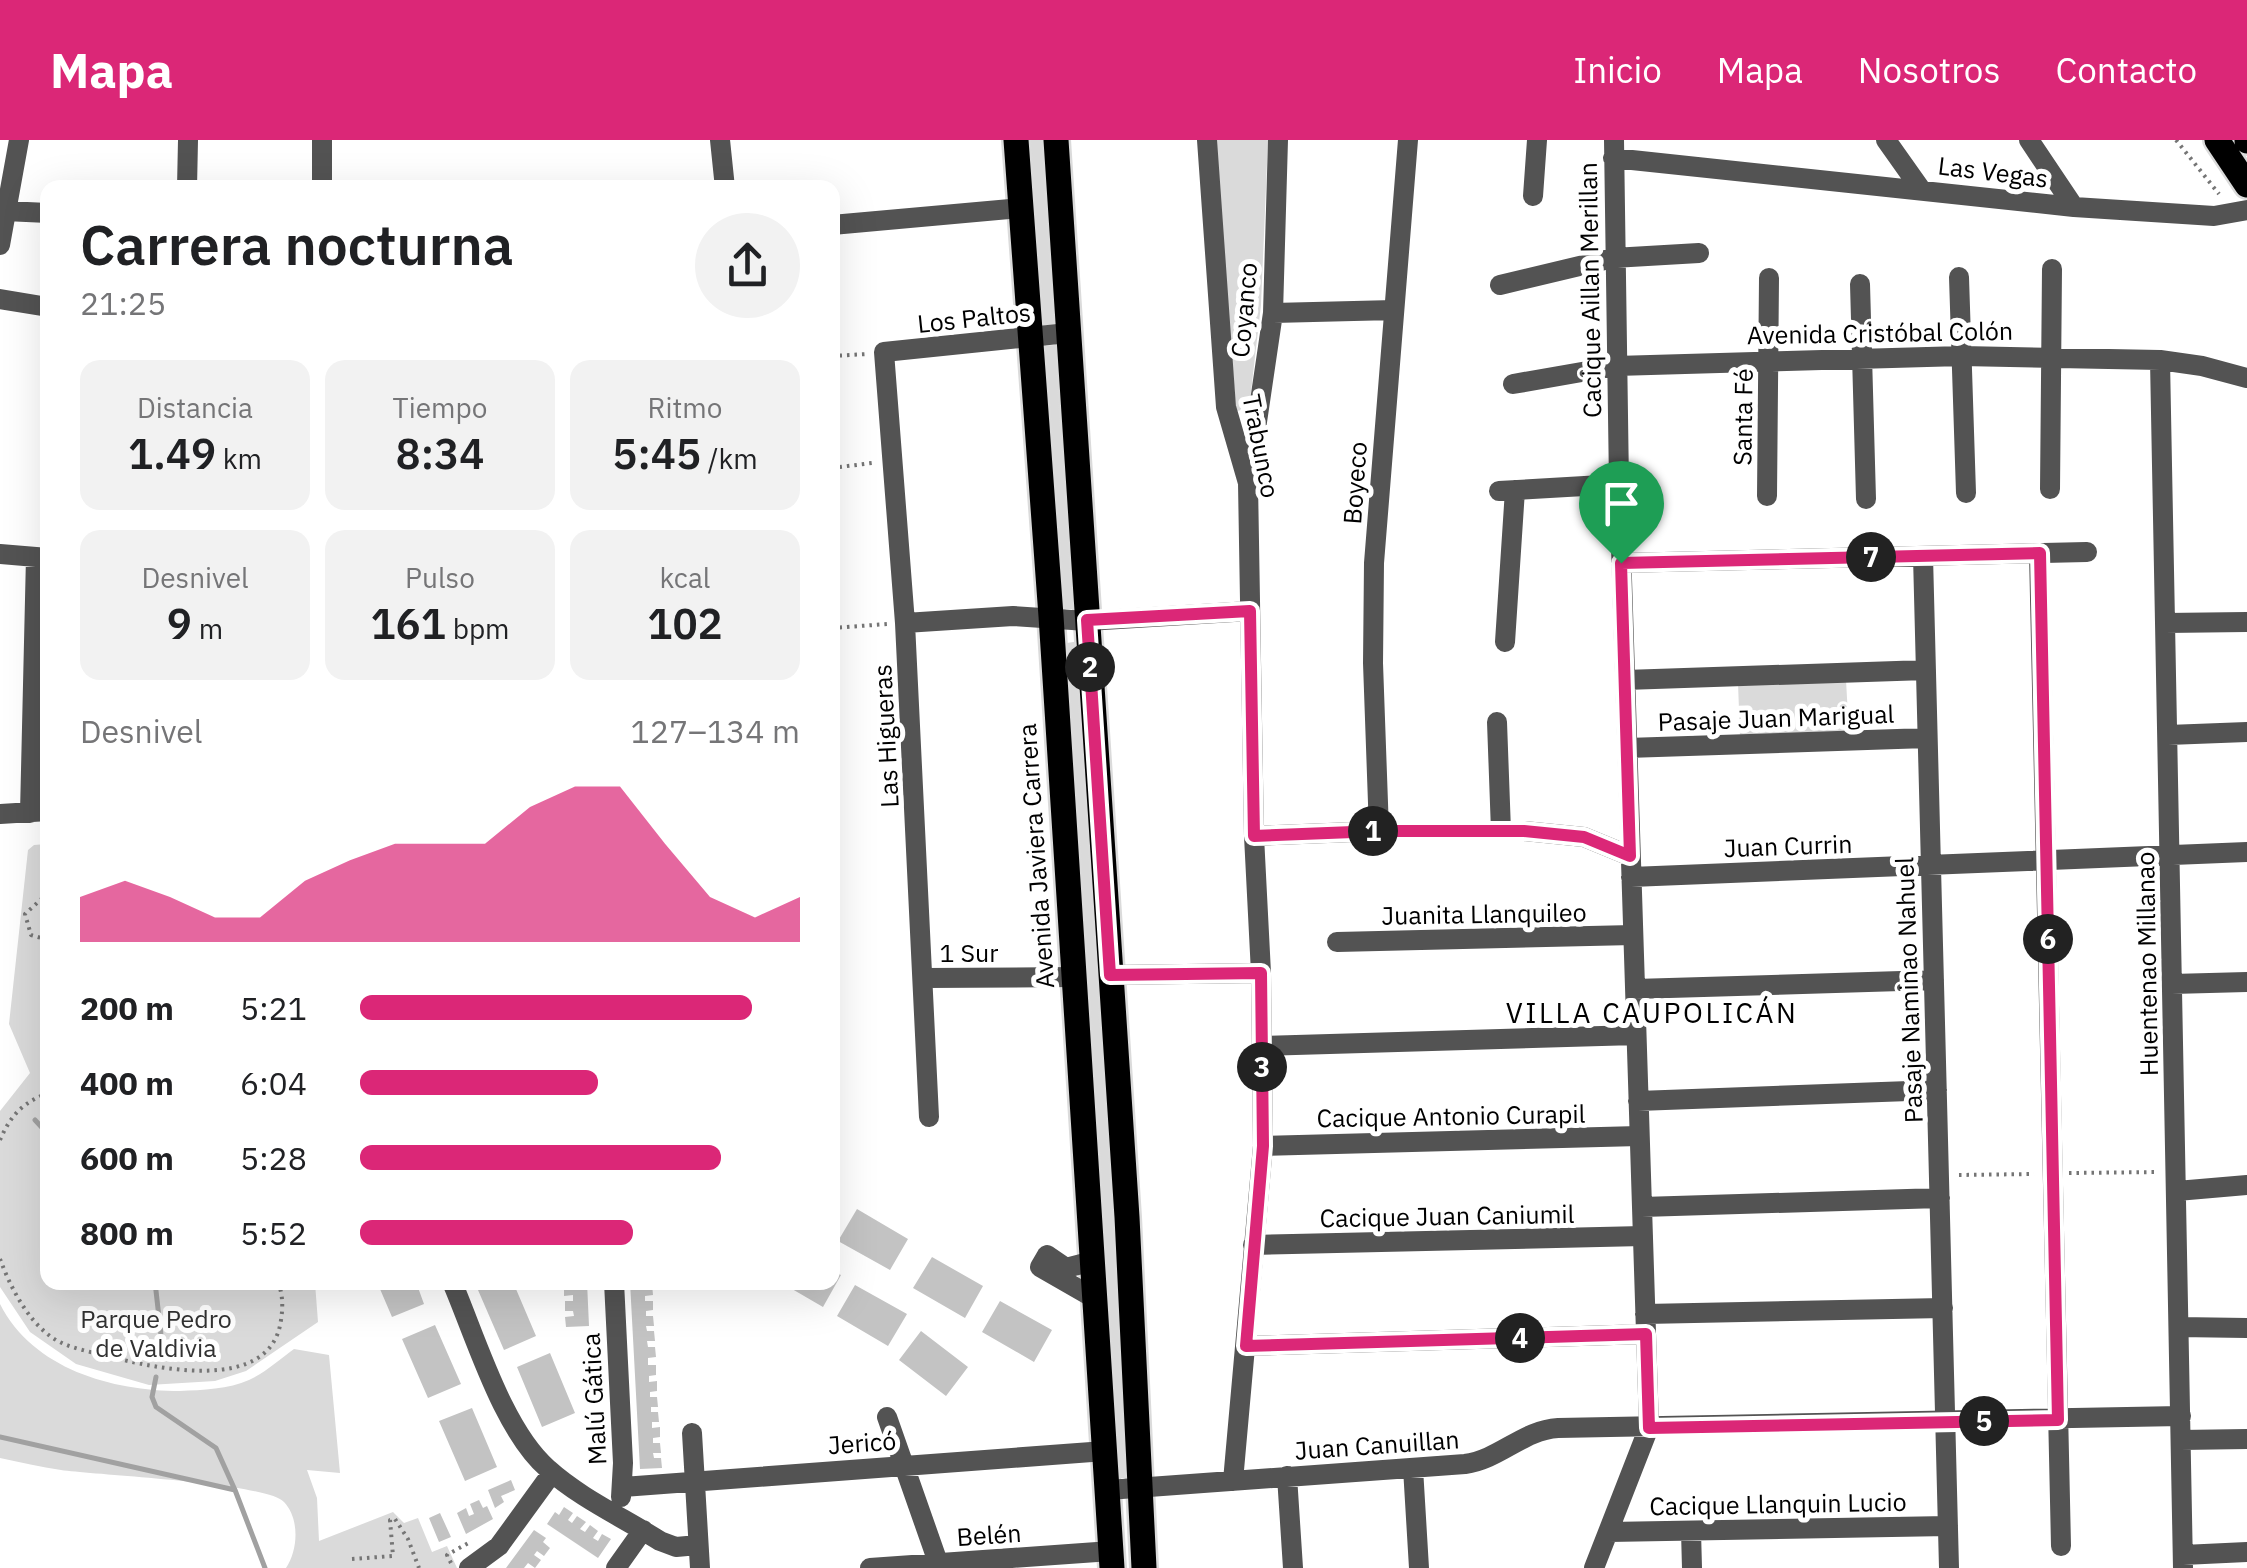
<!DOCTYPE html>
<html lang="es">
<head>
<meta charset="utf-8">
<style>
  body { margin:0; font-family:"IBM Plex Sans",sans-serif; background:#f2f2f2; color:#202124; height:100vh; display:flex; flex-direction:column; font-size:38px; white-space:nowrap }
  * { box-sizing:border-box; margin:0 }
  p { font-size:32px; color:#757577 }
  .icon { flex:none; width:55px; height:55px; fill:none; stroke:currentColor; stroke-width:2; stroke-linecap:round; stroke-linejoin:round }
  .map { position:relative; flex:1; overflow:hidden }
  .drawer { position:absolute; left:40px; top:40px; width:800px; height:1110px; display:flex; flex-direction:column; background:#fff; border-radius:20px; box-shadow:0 10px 40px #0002 }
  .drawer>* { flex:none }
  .pin { position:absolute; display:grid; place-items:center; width:85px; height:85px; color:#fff; margin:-102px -42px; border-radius:50% 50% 50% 0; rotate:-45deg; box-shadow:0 0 10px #0007 }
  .pin .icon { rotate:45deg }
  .km { position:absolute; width:50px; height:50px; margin:-25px; border-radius:50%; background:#222; color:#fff; font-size:28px; line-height:50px; text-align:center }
  .round { display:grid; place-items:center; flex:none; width:105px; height:105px; border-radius:52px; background:#f2f2f2 }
  .head { display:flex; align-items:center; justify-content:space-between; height:170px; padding:0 40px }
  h1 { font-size:55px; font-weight:600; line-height:75px }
  .figures { display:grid; grid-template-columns:repeat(3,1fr); gap:15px; height:170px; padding:10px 40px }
  .figures div { display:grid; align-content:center; border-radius:20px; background:#f2f2f2; text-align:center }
  .figures b { font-size:42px; font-weight:600 }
  .figures small { font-size:28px; font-weight:400 }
  .figures p { font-size:28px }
  .chart { height:280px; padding:20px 40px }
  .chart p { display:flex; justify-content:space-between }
  .chart svg { width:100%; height:180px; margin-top:10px; fill:#db2777; opacity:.7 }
  ul { padding:0 40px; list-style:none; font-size:32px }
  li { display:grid; grid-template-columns:160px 120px 1fr; align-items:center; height:75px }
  li i { height:25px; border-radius:12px; background:#db2777 }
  header { display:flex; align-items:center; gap:60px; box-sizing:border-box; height:140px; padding:0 50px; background:#db2777; color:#fff }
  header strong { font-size:48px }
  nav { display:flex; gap:55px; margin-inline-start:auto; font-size:35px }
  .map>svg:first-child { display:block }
  .green { fill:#dadada }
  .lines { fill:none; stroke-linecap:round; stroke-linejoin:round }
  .stream { stroke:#a1a1a1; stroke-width:5 }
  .building { fill:#c3c3c3 }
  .major-casing { stroke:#dbdbdb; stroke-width:30 }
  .path { stroke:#757575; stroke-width:4; stroke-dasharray:2.5 5; stroke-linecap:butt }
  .minor { stroke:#535353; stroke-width:20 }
  .major { stroke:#000; stroke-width:25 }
  .route-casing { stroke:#fff; stroke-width:20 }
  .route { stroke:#db2777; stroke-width:12 }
  .labels { text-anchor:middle; stroke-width:10; stroke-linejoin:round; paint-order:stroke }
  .street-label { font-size:25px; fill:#000; stroke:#fff }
  .park-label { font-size:25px; fill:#313131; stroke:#fff }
  .neighbourhood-label { font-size:28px; letter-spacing:2.5px; fill:#000; stroke:#fff }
</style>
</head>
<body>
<header>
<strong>Mapa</strong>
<nav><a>Inicio</a><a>Mapa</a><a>Nosotros</a><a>Contacto</a></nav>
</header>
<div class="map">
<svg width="2247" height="1428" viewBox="0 0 2247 1428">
  <rect width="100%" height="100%" fill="#fff"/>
  <path class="green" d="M1024,0H1045L1054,185L1035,186Z
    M1215,0H1268L1261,165L1249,269L1236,271Z
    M1055,205L1075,469H1057L1037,206Z
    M1080,501L1134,1338H1116L1060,504Z
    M1846,540L1849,594L1740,597L1738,543Z
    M47,704L48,1142L315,1143L318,1182L246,1231L215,1241L149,1245L76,1224L30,1192L0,1147V971L30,933L9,884L28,710L34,705Z
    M0,1164C33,1229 112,1251 180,1251C202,1250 229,1249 249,1240C265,1233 280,1219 294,1209L329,1215L340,1333L307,1330L317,1358L319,1401L393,1372L404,1383L418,1378L432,1412L447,1406L457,1428H286C298,1410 300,1379 284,1362C267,1343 97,1335 61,1330C41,1327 20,1322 0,1318Z"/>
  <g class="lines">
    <path class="stream" d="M35,980L48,994
      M155,1142L162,1204L159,1218
      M156,1237L152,1257L156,1267L216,1308L235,1350
      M0,1297L235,1350L265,1428"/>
  </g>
  <path class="building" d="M857,1069L908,1099L890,1130L838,1101Z
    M932,1117L983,1146L965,1178L913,1148Z
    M832,1131L841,1135L823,1167L780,1142H832Z
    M377,1142H416L424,1164L392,1177Z
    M496,1142H513L536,1196L504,1210L478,1150Z
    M572,1142H587L589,1186L566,1187L565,1177L574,1176L573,1171H565V1161H573V1155L564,1156V1146L572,1145Z
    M630,1142L652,1144L653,1155L645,1156V1161H653V1170L646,1171V1176H653L654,1186H646L647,1191H654L655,1201H647L648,1207H655L656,1217L648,1218V1225H656V1235L649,1236V1242L657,1241V1251L650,1252V1257H657L658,1267H651V1272H658L659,1282H652V1288L660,1287V1297L653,1298V1303H660L661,1313H653L654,1318H661L662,1328L640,1329Z
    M855,1145L907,1174L888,1206L837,1176Z
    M1000,1161L1052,1190L1034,1222L982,1192Z
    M435,1185L461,1244L428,1258L402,1199Z
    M921,1191L968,1227L946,1256L899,1220Z
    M550,1213L575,1273L542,1287L517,1227Z
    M472,1268L497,1327L465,1341L439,1281Z
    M511,1340L515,1350L501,1356L504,1362L495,1368L488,1350Z
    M479,1360L483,1368L487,1366L493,1379L466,1394L457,1373L466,1368L469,1376L474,1374L470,1364Z
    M564,1367L573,1373L568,1380L572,1383L577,1376L586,1382L580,1389L585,1392L590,1385L598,1391L593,1398L598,1401L602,1394L611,1399L598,1418L547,1384L555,1372L559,1375Z
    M440,1373L451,1397L439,1402L429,1378Z
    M534,1390L546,1398L543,1402L550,1408L544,1416L537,1411L534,1415L541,1420L535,1428L528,1423L524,1428H506Z"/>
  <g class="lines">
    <g class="major-casing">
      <path id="major" d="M1016,0L1051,476L1112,1428
        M1056,0L1127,1077L1144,1428
        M2217,0L2247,45
        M2247,0V1"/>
    </g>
    <path class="path" d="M2176,0L2219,54
      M832,216L868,214
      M832,328L872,323
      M832,488L888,484
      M48,753L25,774L31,795L48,800
      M0,1000C11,975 22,963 48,953
      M2069,1033L2159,1032
      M1959,1035L2034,1034
      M0,1119C10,1146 26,1178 50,1196C66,1208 88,1211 107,1216C154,1228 271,1255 281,1180C283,1167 283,1155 278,1142
      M352,1419L393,1416L390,1380L395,1379L408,1399L419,1428
      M451,1423L447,1415L470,1402"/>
    <path class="minor" d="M720,0L725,48
      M1207,0L1226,267L1248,343L1254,696L1261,833L1263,1006L1233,1341
      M1886,0L1920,48
      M2029,0L2074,67
      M1613,18L2074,67L2214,76L2247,70
      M187,48L188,0
      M322,48V0
      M1533,56L1537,0
      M5,71L48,73
      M832,85L1020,68
      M0,105L19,0
      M1959,137L1966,353
      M1860,144L1866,359
      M1500,145L1613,118L1699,113
      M0,159L48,167
      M1273,173L1394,170
      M2160,220L2183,1428
      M1513,244L1616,226L1962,216L2160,220L2202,226L2247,238
      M1249,336L1273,173L1278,0
      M2050,349L2052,129
      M1499,351L1619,344
      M1767,356L1769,138
      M2039,413L2061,1406
      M0,414L48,418
      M1923,416L1949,1428
      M1621,423L2087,412
      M905,483L1013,476L1087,481L1250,471
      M2165,483L2247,482
      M1505,502L1515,350
      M1625,540L1926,530
      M1497,582L1501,691
      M2168,595L2247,592
      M1627,608L1927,598
      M30,673L36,417
      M0,674L48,671
      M1379,691L1373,523L1374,423L1408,0
      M1254,696L1379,691H1524L1584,697L1630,716
      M1631,737L2247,712
      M1337,802L1633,795
      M1110,835L1261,833
      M925,838L1074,837
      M2172,844L2247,842
      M1635,849L1934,840
      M1262,906L1636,895
      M1638,961L1937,950
      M929,977L905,483L884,212L1068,193
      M1263,1006L1639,996
      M2177,1051L2247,1045
      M1642,1067L1940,1058
      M1253,1105L1643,1096
      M1093,1121L1066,1128L1047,1115L1040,1127L1094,1158
      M452,1142C476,1198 503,1290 548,1329C580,1358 624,1378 660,1401L676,1407L698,1405
      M614,1142L623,1323L621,1357
      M1645,1174L1943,1168
      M2179,1187L2247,1188
      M1245,1206L1646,1194
      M887,1277L940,1428
      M692,1293L700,1428
      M2181,1300L2247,1299
      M1413,1328L1419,1428
      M1287,1336L1293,1428
      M623,1347L1105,1311
      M1108,1350L1465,1324C1500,1319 1523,1290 1558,1288L2181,1276
      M1691,1391L1692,1428
      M1609,1392L1948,1386
      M2183,1415L2247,1412
      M469,1428L499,1406L552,1333
      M616,1428L643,1390
      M870,1428L1111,1411
      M1594,1428L1649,1287L1619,344L1614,0"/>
    <use href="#major" class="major"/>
  </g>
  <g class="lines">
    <g class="route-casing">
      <path id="route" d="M2040,413L2058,1280L1649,1288L1646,1194L1246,1206L1263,1006L1261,833L1110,835L1087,480L1250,471L1254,696L1379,691H1524L1584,697L1630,716L1621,423Z"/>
    </g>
    <use href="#route" class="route"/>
  </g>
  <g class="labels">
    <g class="street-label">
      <text transform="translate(1993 32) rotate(7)" y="9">Las Vegas</text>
      <text transform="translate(1590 150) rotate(-91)" y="9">Cacique Aillan Merillan</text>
      <text transform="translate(1244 170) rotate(-85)" y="9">Coyanco</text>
      <text transform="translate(974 178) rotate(-6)" y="9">Los Paltos</text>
      <text transform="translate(1880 193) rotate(-1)" y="9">Avenida Cristóbal Colón</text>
      <text transform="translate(1743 277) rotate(-89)" y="9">Santa Fé</text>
      <text transform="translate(1261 306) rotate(79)" y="9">Trabunco</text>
      <text transform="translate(1355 343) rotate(-86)" y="9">Boyeco</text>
      <text transform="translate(1776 578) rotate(-2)" y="9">Pasaje Juan Marigual</text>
      <text transform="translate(886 596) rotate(-93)" y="9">Las Higueras</text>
      <text transform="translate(1788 706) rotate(-2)" y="9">Juan Currin</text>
      <text transform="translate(1036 716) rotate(-94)" y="9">Avenida Javiera Carrera</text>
      <text transform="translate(1484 774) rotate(-1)" y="9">Juanita Llanquileo</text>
      <text x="969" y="822">1 Sur</text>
      <text transform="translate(2147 824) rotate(-91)" y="9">Huentenao Millanao</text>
      <text transform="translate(1909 850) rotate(-92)" y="9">Pasaje Naminao Nahuel</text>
      <text transform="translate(1451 976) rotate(-1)" y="9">Cacique Antonio Curapil</text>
      <text transform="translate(1447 1076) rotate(-1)" y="9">Cacique Juan Caniumil</text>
      <text transform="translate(594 1259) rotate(-93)" y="9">Malú Gática</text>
      <text transform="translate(862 1303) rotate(-4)" y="9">Jericó</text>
      <text transform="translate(1377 1305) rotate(-4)" y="9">Juan Canuillan</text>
      <text transform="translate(1778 1364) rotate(-1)" y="9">Cacique Llanquin Lucio</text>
      <text transform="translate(989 1395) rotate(-4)" y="9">Belén</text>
    </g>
    <g class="park-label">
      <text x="156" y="1188">Parque Pedro<tspan x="156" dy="29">de Valdivia</tspan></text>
    </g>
    <g class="neighbourhood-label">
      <text x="1652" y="883">VILLA CAUPOLICÁN</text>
    </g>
  </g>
</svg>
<div class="pin" style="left:1621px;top:423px;background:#1e9e55"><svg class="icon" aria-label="arrive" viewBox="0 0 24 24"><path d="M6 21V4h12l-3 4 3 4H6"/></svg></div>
<b class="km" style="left:1373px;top:691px">1</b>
<b class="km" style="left:1090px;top:527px">2</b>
<b class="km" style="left:1262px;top:927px">3</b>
<b class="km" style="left:1520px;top:1198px">4</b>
<b class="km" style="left:1984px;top:1281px">5</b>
<b class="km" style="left:2048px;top:799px">6</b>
<b class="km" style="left:1871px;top:417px">7</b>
<section class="drawer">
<div class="head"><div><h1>Carrera nocturna</h1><p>21:25</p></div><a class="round"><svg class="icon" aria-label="share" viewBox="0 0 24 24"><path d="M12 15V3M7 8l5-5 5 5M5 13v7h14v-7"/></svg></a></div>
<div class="figures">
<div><p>Distancia</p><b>1.49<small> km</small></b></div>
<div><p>Tiempo</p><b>8:34</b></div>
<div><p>Ritmo</p><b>5:45<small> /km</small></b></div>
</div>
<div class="figures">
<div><p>Desnivel</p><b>9<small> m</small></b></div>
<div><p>Pulso</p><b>161<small> bpm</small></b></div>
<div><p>kcal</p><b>102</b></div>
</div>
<div class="chart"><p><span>Desnivel</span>127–134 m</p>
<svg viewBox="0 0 160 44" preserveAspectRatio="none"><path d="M0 44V33L10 29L20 33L30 38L40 38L50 29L60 24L70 20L80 20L90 20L100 11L110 6L120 6L130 20L140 33L150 38L160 33V44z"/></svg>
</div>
<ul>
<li><b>200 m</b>5:21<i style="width:89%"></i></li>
<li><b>400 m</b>6:04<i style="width:54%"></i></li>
<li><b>600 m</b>5:28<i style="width:82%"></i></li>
<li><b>800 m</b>5:52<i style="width:62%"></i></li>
</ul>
</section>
</div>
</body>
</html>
